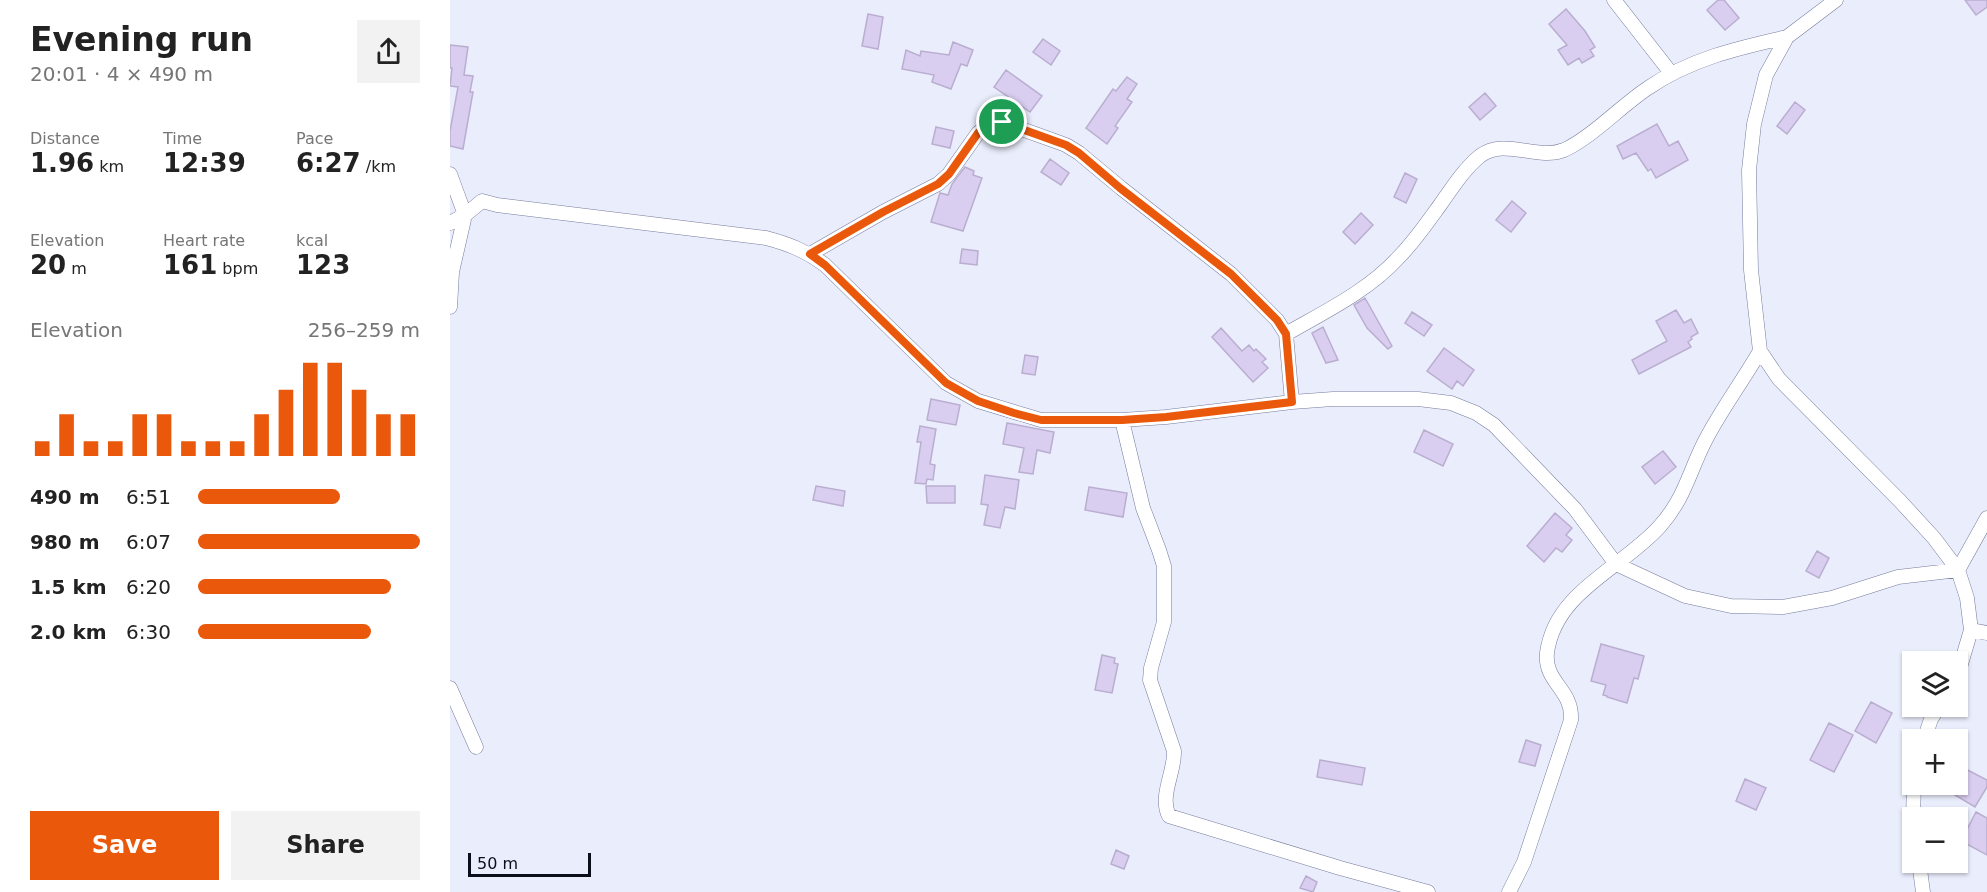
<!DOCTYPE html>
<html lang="en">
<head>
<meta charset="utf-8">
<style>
  body { margin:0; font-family:"DejaVu Sans",sans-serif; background:#f2f2f2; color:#222; height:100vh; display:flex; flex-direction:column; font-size:22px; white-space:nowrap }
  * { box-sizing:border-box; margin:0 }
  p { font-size:20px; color:#767676 }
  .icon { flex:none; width:33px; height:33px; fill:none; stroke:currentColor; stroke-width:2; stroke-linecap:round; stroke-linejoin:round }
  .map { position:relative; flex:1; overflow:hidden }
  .panel { display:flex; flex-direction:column; background:#fff; width:450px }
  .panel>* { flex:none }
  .controls { position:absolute; left:1452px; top:651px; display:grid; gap:12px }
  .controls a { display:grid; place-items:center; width:66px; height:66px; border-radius:0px; background:#fff; box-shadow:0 2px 4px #0004; font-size:30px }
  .scale { position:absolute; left:18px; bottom:15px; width:123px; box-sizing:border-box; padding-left:6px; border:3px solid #0c0e19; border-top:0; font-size:16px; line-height:21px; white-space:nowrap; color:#0c0e19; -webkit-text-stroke:4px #eaedfc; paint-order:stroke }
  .pin { position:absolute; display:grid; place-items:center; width:51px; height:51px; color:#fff; margin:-26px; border:3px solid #fff; border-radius:50%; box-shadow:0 2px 6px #0007 }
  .round { display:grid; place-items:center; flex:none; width:63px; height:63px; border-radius:0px; background:#f2f2f2 }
  .overview { display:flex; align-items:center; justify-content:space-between; height:102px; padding:0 30px }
  h1 { font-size:33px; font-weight:700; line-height:45px }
  .stats { display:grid; grid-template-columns:repeat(3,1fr); gap:9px; height:102px; padding:6px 30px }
  .stats div { display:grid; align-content:center }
  .stats b { font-size:26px; font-weight:700 }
  .stats small { font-size:16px; font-weight:400 }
  .stats p { font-size:16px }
  .chart { height:168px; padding:12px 30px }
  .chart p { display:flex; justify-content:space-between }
  .chart svg { width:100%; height:108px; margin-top:6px; stroke:#ea580c; stroke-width:6 }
  .cta { display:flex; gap:12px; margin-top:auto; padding:12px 30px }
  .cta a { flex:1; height:69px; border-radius:0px; background:#ea580c; color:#fff; font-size:24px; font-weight:700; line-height:69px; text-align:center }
  .cta a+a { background:#f2f2f2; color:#222 }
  ul { padding:0 30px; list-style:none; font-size:20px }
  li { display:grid; grid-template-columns:96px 72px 1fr; align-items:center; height:45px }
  li i { height:15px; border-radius:8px; background:#ea580c }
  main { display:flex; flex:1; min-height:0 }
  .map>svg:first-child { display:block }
  .building { fill:#d9cdf0; stroke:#baaed0; stroke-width:1.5 }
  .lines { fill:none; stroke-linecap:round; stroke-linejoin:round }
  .street-casing { stroke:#767c9c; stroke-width:15 }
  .street { stroke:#fff; stroke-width:14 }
  .route-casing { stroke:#fff; stroke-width:12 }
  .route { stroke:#ea580c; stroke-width:8 }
</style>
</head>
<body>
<main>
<section class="panel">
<div class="overview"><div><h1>Evening run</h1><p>20:01 · 4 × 490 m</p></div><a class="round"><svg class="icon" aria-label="share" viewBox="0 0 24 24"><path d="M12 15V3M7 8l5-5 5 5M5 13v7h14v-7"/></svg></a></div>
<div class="stats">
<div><p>Distance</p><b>1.96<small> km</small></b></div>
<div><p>Time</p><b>12:39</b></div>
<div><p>Pace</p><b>6:27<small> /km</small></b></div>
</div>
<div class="stats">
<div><p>Elevation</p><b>20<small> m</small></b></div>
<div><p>Heart rate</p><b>161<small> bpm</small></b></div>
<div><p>kcal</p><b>123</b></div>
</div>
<div class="chart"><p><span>Elevation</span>256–259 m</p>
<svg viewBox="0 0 160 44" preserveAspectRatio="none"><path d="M5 44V38M15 44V27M25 44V38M35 44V38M45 44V27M55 44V27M65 44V38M75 44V38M85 44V38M95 44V27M105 44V17M115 44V6M125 44V6M135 44V17M145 44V27M155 44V27"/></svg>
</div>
<ul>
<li><b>490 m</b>6:51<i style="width:64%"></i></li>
<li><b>980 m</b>6:07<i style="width:100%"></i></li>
<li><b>1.5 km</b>6:20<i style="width:87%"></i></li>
<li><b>2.0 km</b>6:30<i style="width:78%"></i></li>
</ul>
<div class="cta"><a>Save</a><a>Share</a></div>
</section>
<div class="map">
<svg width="1537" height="892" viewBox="0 0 1537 892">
  <rect width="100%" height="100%" fill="#eaedfc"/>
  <path class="building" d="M1268,0H1274L1289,18L1275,30L1257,10Z
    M1515,0H1537V7L1526,15Z
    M1116,9L1135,31L1145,47L1140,50L1144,56L1132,63L1129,58L1118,65L1108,50L1117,45L1099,24Z
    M418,14L433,17L428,49L412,46Z
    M593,39L610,51L601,65L583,52Z
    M503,42L523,50L517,66L511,64L501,89L482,82L484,75L452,69L456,50L470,56L471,51L499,55Z
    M0,45L18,47L14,75L23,76L20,92H23L13,149L0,146V131L8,87L0,86L2,68H0Z
    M556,70L592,96L580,112L544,87Z
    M677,77L687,84L677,99L682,102L665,126L668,128L657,144L636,128L663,89L666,91Z
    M1035,93L1046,106L1030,120L1019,107Z
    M1345,102L1355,110L1337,134L1327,126Z
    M1207,124L1219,146L1228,141L1238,160L1206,178L1201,169L1198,171L1186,153L1173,159L1167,146Z
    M486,127L504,131L500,148L482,144Z
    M600,159L619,173L611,185L591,172Z
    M515,167L524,171L523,175L532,178L513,231L481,222L490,193L498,195L502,184Z
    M955,173L967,179L956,203L944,197Z
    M1062,201L1076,213L1061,232L1046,220Z
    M911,213L923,225L905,244L893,232Z
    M512,249L528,251L527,265L510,263Z
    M915,298L942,346L938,349L917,328L904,305Z
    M1226,310L1234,323L1241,319L1248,333L1241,337L1242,339L1238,342L1241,347L1189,374L1182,360L1217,341L1206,321Z
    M962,312L982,325L974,336L955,323Z
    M873,327L888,360L876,363L862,333Z
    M771,328L792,351L799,345L804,351L806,349L816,359L812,362L818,368L803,382L762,337Z
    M994,348L1024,370L1013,386L1007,381L1002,389L977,371Z
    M575,355L588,357L585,375L572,373Z
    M481,399L510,405L506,425L477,420Z
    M557,423L604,432L600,453L587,450L583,474L569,472L574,448L553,444Z
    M470,426L486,429L480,464L485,465L483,480L477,479L476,484L465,483L471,442H467Z
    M974,430L1003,444L993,466L964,452Z
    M1213,451L1226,467L1205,484L1192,467Z
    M535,475L569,480L565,509L555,507L550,528L534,525L538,505L531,504Z
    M366,486L395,491L393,506L363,500Z
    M476,486H505V503H477Z
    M639,487L677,493L673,517L635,510Z
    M1105,513L1122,528L1116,535L1122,540L1112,552L1106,548L1094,562L1077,546Z
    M1367,551L1379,558L1369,578L1356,571Z
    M1151,644L1194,656L1188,679L1184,678L1177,703L1157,697V696L1153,695L1156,685L1141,681Z
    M652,655L665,658L664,663L668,664L662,693L645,690Z
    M1421,702L1442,713L1426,743L1405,731Z
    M1379,723L1403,735L1384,772L1360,760Z
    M1076,740L1091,745L1085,766L1069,762Z
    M870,760L915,768L912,785L867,777Z
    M1508,765L1537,780V787L1525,807L1505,795L1508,791Z
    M1295,779L1316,788L1306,810L1286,801Z
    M1526,812L1537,818V855L1511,841Z
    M666,850L679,856L674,869L661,864Z
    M856,876L867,882L863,892L850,888Z"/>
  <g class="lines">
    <g class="street-casing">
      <path id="street" d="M1164,0L1221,73
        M1386,0L1337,37L1316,75L1304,124L1299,170L1301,270L1310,351L1329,379L1450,501L1484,538L1508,570L1517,598L1521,630L1508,674
        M0,174L15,215L2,272L0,307
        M0,223L15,215L32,201L47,205L316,238C339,244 356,251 375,265L496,383L528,401L591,420H672L716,417L842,402L883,399H968L1001,403L1026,413L1044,425L1125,509L1166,564L1235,596L1281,606L1333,607L1382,598L1448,577L1508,570L1537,518
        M360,254L433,212L488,184L499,174L528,133L540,124L552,122L616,145L629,153L671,188L781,274L827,320L836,334L842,402
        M836,334C874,312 918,291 948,258C964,242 977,223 990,205C1002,188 1014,169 1030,156C1055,137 1087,161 1114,150C1141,138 1172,105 1198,88C1240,59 1288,48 1337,37
        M672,420L693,508L709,550L714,566V622L701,668L700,680L724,751C725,772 709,796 719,816L890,868L978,892
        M1521,630L1537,633
        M0,688L26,747
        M1474,740L1481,719L1489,706
        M1463,818L1464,784
        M1469,862L1473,892
        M1059,892L1074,862L1121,720C1123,689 1094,683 1097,653C1105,591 1173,568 1210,526C1235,498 1239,472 1255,441C1271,410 1292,382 1310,351"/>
    </g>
    <use href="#street" class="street"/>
  </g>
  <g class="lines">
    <g class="route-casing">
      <path id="route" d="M552,122L616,145L629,153L670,188L781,274L827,320L836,334L842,402L716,417L672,420H591L564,413L528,401L496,383L375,265L360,254L433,212L488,184L499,174L528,133L540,124Z"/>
    </g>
    <use href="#route" class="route"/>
  </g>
</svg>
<div class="controls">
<a><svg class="icon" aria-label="layers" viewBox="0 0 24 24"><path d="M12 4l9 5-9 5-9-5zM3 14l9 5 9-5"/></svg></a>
<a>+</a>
<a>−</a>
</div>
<div class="scale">50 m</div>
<div class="pin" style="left:552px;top:122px;background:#1e9e55"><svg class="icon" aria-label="arrive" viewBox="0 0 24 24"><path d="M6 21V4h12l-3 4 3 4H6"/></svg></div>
</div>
</main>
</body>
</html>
